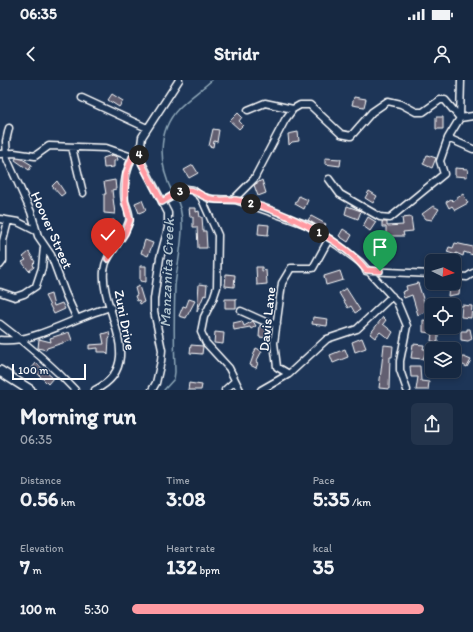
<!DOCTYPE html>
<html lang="en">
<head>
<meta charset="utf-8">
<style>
  body { margin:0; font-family:Itim,sans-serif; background:#23344c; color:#f1f3f6; height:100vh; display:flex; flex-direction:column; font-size:15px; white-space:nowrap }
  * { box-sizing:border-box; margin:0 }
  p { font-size:13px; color:#9ea6b1 }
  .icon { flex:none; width:22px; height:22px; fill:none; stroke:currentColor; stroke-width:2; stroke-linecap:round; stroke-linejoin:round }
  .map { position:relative; height:310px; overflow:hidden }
  .panel { display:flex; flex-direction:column; background:#162841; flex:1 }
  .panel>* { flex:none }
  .needle { width:26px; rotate:95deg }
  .buttons { position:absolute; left:425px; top:174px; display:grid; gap:8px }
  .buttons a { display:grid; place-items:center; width:36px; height:36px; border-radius:6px; background:#162841; box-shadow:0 2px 6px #0003,0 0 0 1px #35445a; font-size:20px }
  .scale { position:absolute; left:12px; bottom:10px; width:74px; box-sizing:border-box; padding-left:4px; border:2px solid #fff; border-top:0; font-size:11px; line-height:14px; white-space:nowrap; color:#fff; -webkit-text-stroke:3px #1d3557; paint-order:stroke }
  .pin { position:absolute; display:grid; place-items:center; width:34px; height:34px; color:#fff; margin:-41px -17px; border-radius:50% 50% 50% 0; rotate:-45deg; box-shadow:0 0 4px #0007 }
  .pin .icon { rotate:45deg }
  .km { position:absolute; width:20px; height:20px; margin:-10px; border-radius:50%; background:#222; color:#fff; font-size:11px; line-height:20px; text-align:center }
  .round { display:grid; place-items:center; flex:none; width:42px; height:42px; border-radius:6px; background:#23344c }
  .head { display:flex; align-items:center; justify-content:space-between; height:68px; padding:0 20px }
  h1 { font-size:22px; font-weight:800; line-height:30px }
  .metrics { display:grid; grid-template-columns:repeat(3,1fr); gap:6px; height:68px; padding:4px 20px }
  .metrics div { display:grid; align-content:center }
  .metrics b { font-size:20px; font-weight:800 }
  .metrics small { font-size:11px; font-weight:400 }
  .metrics p { font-size:11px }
  ul { padding:0 20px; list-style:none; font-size:13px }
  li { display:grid; grid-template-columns:64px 48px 1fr; align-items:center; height:30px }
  li i { height:10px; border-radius:5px; background:#ff9aa2 }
  .status { display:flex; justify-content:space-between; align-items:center; height:28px; padding:0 20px; background:#162841; direction:ltr }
  .status svg { height:11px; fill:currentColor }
  header { display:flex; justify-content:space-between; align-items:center; height:52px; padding:0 20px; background:#162841; font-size:18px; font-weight:800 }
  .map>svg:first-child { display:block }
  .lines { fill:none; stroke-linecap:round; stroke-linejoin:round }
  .stream { stroke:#8ea7b8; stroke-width:1.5 }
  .building { fill:#625e71; stroke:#fff }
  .minor-casing { stroke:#fff; stroke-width:9 }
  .primary-casing { stroke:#fff; stroke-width:12 }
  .minor { stroke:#1d3557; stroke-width:6 }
  .primary { stroke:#1d3557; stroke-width:9 }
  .route-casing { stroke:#fff; stroke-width:8 }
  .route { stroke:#ff9aa2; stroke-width:5 }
  .labels { text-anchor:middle; stroke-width:3; stroke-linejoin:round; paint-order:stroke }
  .street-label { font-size:14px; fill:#fff; stroke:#1d3557 }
  .water-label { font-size:15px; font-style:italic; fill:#b3c5cf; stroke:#1d3557 }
</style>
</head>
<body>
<div class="status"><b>06:35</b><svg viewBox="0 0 49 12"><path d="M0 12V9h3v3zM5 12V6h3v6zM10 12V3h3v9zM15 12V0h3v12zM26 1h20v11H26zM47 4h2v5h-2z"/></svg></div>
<header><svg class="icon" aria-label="back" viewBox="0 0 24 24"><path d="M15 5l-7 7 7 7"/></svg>Stridr<svg class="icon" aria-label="person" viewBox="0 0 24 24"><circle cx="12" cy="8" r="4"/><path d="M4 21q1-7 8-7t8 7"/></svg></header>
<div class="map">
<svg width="473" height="310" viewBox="0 0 473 310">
  <rect width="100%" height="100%" fill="#1d3557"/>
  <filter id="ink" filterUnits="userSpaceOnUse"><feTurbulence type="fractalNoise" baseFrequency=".025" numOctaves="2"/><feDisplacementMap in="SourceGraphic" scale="8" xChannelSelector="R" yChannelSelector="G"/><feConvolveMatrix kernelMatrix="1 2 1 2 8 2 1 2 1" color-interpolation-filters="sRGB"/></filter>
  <g filter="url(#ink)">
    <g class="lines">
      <path class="stream" d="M173,114C159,86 156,52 179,28C189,18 201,10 212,0
        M164,310L174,299L175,292C174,264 174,234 175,206C177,182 190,137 175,117"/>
    </g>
    <path class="building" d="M112,14L123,21L119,27L108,20Z
      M354,17L366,19L364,27L352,25Z
      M238,33L242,37L239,41L243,45L239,49L230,41Z
      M436,37H443V49H436Z
      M213,49L219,50L217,62L214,61L213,67L209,66Z
      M298,52L299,61L292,62L289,65L288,54Z
      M112,75L117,77L118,80L114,81V87L104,88L103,78Z
      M427,75L436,78L432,88L423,84Z
      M16,78L22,79L32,85L29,90L15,80Z
      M325,78L341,79L340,86L325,84Z
      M193,85L198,93L189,98L184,90Z
      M455,88L468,89L467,97L455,96Z
      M115,100L116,109L112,110L115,134L104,133V114H106L104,102Z
      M262,100L266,113L258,116L254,105Z
      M57,101L65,113L61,116L52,106Z
      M369,111L377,116L373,123L365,118Z
      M463,114L468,123L455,130L452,126L449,128L446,122L451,119L453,121Z
      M299,116L308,120L304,129L295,124Z
      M142,120L146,130L139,133L135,123Z
      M347,126L361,131L358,139L345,134Z
      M433,126L439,129L432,140L426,139L422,134Z
      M189,128H196V132L199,131L200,137H202L203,151H206L207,168H198L197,147H193V137H190Z
      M311,136L326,144L323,149L308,140Z
      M368,137L376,142L370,151L363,146Z
      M411,137L413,151L403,152L404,156H386V147H382V142H387V146L403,145L402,138Z
      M114,140L116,152L109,153L107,141Z
      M259,144L269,145L268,155L258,154Z
      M343,149L352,155L348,162L339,156Z
      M145,160L153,163L148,176L141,173Z
      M455,163L473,167V175L464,172L463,176L456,173V175L447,172L449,167L453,168Z
      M29,172L35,182L33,184L34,187L29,191L22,182L26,180L23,177Z
      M381,172L389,173L388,183L373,182L374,174L380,175Z
      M140,186H146V202L140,201Z
      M256,187H262V191L266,190L267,204L257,205Z
      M340,191L343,200L326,205L324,196Z
      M226,194L235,195L234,207L225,206Z
      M418,203L427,231L418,235L412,215L404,218L402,212L407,210L406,206Z
      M199,204L207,205L206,216L204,215L197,232Z
      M456,204L460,205L459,214L448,216L449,206L456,207Z
      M139,206L144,222L140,224L139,220L137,221L135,216L137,215L135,208Z
      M346,208L360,230L355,233L351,226L348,228L339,213Z
      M51,214L54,226L62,223L65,229L54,234L45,216Z
      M189,219L195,221L186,238L179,236L183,226L186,227Z
      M225,219H236V228H225Z
      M462,225L472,226L471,238L461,237Z
      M313,237L328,239L327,246L312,244Z
      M383,237L386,240L383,244L393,252L389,259L380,252L375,258L370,254Z
      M423,240L431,241L432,247L438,248V262L431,261L432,253L423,252Z
      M242,241L244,246L253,241L256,246L251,249L250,247L234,250L233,243Z
      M260,245L269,248L268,258L259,257Z
      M467,249H470L472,259L468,261L461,260V251H467Z
      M69,252L72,260L47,268L46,270L38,268L39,259L51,262L50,258Z
      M109,252L110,258L109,259L108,275L106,272H98V268L89,269V265L104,264L102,254Z
      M215,252L224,253L223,264L214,263Z
      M362,258L366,268L355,272L352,262Z
      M413,264L424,265L423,269H427L423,279L411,278Z
      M191,265L203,266L202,274L190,273Z
      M384,265L393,266L392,277H390L389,309L379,308Z
      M256,268L262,271L256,282L258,283L256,288L250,285Z
      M345,269L348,277L333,283L330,275Z
      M459,273L462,280V277H464L471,280L467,287L457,282Z
      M36,283L53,298L48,304L32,288Z
      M410,286H420L421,301L429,302L428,310H416L418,297H411Z
      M189,303L202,305L201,310H188Z"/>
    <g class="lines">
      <g class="minor-casing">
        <path id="minor" d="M82,18L147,48
          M248,30L265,23L293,29
          M460,38L473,36
          M9,48L6,61L7,79L31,132L38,156L51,175L65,213L77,239
          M448,58L473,69
          M72,67L83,113
          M0,74L14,73L35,76L49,66L106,68L132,77L135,76
          M329,99L340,114L380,137L390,138L444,94L440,81L448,58L460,38L461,0
          M201,117L218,155L217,207L213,219L204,237L201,252L206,263L229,288L240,310
          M233,120L254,99L285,40L293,29L300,25H310L341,54L351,56L372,32L388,21L401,24L416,32H423L440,20H445L460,38
          M162,122L185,109L193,110L201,117L212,119L236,120L308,145L337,165L360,182L397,222L407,246L400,281V290L407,310
          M0,139L18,142L36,151
          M0,185L3,181V161L8,141
          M366,191L432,194
          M454,196L467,197L473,193
          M0,212L15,217L24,214L36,206L42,188L44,167
          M241,231L268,243L277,244
          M0,244C27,264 52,285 75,310
          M0,260C34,264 77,235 111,227
          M289,294L277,287L274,263L282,203L291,188H313L329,159
          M95,310C148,284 100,230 104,191C106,172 123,160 129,142C131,135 127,128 125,122C122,106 127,91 132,77
          M152,310L156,303L161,281L162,270L154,231V219L160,178L168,148V133L142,83C139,74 141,66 142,57L179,0
          M225,310L235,301
          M261,310L289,294L327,259L357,249L392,216"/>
      </g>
      <g class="primary-casing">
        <path id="primary" d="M0,291L30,310"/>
      </g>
      <use href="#minor" class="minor"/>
      <use href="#primary" class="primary"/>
    </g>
  </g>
  <g class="lines" filter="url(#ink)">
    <g class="route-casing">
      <path id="route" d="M108,179L125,153L130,140L125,121V110L126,94L132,77L140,74L142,84L162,122C169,118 179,110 187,110C196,109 202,118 212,119C220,121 228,119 236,120C276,127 342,158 366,190L380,191"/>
    </g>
    <use href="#route" class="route"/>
  </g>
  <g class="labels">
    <g class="street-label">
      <text transform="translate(52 150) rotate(66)" y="5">Hoover Street</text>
      <text transform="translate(267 239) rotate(-84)" y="5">Davis Lane</text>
      <text transform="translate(125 240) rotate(79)" y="5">Zuni Drive</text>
    </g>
    <g class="water-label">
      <text transform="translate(167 193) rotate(-88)" y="5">Manzanita Creek</text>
    </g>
  </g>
</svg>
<div class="buttons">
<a><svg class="needle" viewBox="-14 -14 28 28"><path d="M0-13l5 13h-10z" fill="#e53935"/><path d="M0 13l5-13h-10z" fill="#9ea6b1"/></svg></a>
<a><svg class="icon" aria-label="locate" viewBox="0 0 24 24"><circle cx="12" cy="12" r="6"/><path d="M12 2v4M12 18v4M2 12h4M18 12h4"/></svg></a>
<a><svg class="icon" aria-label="layers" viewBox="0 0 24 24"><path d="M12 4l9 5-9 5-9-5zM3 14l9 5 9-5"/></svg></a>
</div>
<div class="scale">100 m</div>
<div class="pin" style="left:380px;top:191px;background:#1e9e55"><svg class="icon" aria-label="arrive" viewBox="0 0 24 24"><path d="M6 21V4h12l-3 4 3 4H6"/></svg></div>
<div class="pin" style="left:108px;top:179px;background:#d93025"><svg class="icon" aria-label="check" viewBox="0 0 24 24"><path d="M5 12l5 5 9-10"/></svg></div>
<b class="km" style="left:319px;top:153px">1</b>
<b class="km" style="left:251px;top:124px">2</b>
<b class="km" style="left:180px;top:112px">3</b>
<b class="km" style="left:139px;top:75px">4</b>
</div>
<section class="panel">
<div class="head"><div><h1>Morning run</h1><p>06:35</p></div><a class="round"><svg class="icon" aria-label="share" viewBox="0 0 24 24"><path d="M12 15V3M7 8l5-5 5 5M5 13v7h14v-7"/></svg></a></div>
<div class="metrics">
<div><p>Distance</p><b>0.56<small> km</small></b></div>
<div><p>Time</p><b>3:08</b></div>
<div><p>Pace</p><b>5:35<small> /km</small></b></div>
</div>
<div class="metrics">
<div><p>Elevation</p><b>7<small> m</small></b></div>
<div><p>Heart rate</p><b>132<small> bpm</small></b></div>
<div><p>kcal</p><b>35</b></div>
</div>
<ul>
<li><b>100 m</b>5:30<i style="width:91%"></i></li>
</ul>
</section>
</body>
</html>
